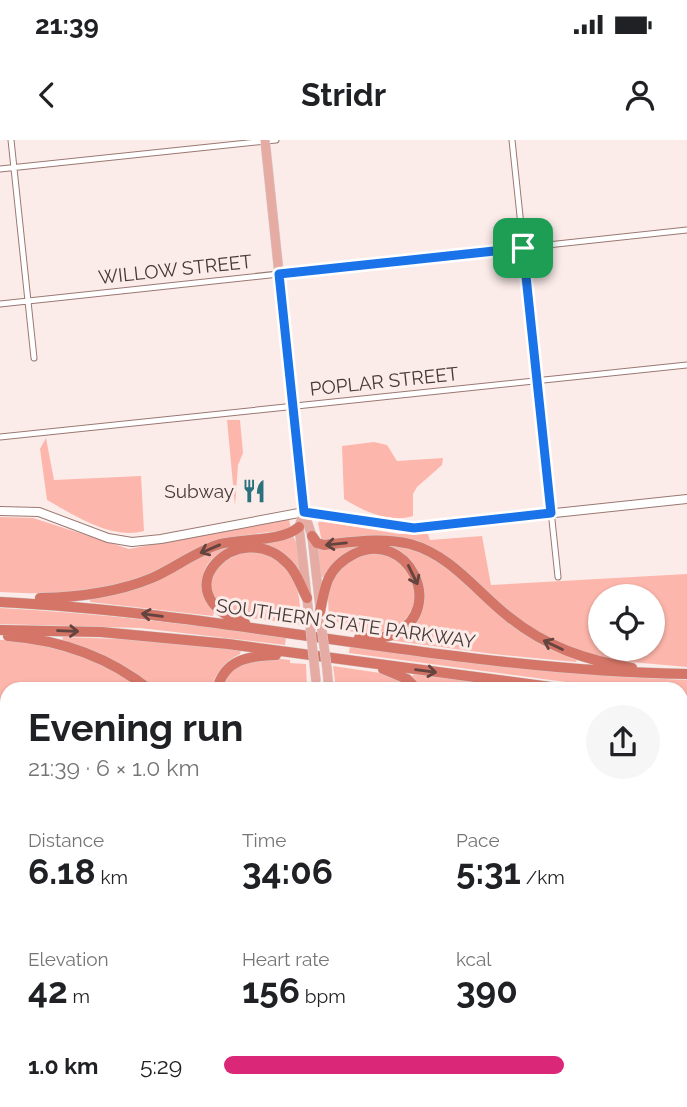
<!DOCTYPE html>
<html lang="en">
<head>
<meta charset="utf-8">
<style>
  body { margin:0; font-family:Raleway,sans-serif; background:#f6f6f6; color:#202124; height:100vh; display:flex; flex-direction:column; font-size:26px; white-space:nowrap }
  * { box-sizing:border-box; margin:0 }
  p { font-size:23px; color:#757577 }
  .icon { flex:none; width:38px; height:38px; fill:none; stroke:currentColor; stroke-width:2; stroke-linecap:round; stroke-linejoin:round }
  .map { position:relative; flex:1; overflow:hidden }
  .panel { position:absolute; left:0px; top:542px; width:688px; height:425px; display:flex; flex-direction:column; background:#fff; border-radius:21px 21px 0 0; box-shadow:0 2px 5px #0004 }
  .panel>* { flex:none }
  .fabs { position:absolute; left:588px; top:444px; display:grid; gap:14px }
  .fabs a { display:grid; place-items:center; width:77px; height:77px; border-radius:50%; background:#fff; box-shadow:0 2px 5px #0004; font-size:35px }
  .pin { position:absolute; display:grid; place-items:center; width:60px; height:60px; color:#fff; margin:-30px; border-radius:14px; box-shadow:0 4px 10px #0006 }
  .round { display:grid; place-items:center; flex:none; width:74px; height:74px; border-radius:37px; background:#f6f6f6 }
  .headline { display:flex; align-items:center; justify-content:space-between; height:119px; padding:0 28px }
  h1 { font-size:38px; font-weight:700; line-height:52px }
  .figures { display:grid; grid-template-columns:repeat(3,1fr); gap:10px; height:119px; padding:7px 28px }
  .figures div { display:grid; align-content:center }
  .figures b { font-size:35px; font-weight:700 }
  .figures small { font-size:19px; font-weight:400 }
  .figures p { font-size:19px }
  ul { padding:0 28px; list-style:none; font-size:23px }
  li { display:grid; grid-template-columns:112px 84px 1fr; align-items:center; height:52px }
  li i { height:18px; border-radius:9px; background:#db2777 }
  .status { display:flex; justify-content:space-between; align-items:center; height:49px; padding:0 35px; background:#fff; direction:ltr }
  .status svg { height:19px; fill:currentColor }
  header { display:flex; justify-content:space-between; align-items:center; height:91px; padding:0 28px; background:#fff; font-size:32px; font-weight:700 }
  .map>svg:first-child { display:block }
  .green { fill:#fdb6ab; fill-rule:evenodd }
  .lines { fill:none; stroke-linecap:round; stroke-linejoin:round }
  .street-casing { stroke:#9a7872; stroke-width:7 }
  .secondary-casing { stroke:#9a7872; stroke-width:10 }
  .primary-casing { stroke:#d3cfcf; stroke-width:10 }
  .highway-casing { stroke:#d3cfcf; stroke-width:11 }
  .street { stroke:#fff; stroke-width:5 }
  .secondary { stroke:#fff; stroke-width:8 }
  .primary { stroke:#e6aca4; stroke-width:9 }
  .highway { stroke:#d57567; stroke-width:10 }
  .primary-bridge-casing { stroke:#d3cfcf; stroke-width:10; stroke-linecap:butt }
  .primary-bridge { stroke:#e6aca4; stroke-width:9 }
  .oneway { stroke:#63443f }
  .route-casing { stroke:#fff; stroke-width:14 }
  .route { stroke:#1a73e8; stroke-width:9 }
  .labels { text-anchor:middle; stroke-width:6; stroke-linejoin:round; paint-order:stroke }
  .street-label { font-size:19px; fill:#463835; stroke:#fcece9 }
  .poi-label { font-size:19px; fill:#463835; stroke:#fcece9; text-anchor:end }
</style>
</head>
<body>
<div class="status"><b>21:39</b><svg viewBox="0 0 49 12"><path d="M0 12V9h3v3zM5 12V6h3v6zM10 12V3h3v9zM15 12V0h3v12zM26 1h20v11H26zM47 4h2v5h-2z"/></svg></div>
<header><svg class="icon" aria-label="back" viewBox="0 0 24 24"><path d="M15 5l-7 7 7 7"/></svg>Stridr<svg class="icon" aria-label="person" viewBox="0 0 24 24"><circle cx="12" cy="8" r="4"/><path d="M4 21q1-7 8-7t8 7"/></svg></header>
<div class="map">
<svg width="687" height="967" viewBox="0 0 687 967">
  <rect width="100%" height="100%" fill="#fcece9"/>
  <path class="green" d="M227,280H240L243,313L238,325L235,366Z
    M46,298L54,340L141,336L144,391C111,400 74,375 47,360L40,309Z
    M374,302L387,305L397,321L443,318L442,325L417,347L413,354V376C389,383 365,372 344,359L342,306Z
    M0,377L33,378L129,409L289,379L291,390C260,393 230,395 201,408C175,419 151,437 123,445C82,455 42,454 0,452Z
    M320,381L399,394H428L430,400L482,396L491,445L687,434V527L609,520L582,513L533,491L412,401L322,402L318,383ZM600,457H653V509H600Z
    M293,396L296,402H298L304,446C298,435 294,422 283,415C275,409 266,408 257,407C213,401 186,434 214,472L213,476L90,462V457L227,404Z
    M392,403L419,410L437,419L497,472L578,518L576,522L493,514L388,500L418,473L416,430L371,405L325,438L319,436L318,409L319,407Z
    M253,410C298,425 298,442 302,485L235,476L212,459L210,435L233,412Z
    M366,412C377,413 387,413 397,419C426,437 418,483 386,493C374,496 359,493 348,491L347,488H329L328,455L332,444L329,442L350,420Z
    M0,468C96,473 191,484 286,498L285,505L140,488L0,484Z
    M63,497L148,500L241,510L240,514C224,522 216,532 211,549H155L62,501Z
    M0,500H19L89,517L144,549L7,550V590L0,591Z
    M350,506C462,521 574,536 687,540V558L681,557V550L618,549L349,513Z
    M264,517L290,520V523L306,524L307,549L219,550L233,525Z
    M333,526L394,535L413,549H336Z
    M414,534L430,536L533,549H421L411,538Z
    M681,572H687V621H681Z
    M7,610V655L0,657V616Z
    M7,767V821L0,796V769Z"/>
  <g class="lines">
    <g class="street-casing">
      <path id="street" d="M11,0L34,218
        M512,0L558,437
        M0,29L276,0
        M0,164L687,90
        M0,297L687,225
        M681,762H687
        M0,830L7,858
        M681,895H687
        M34,961L35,967
        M611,961L612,967"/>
    </g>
    <g class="secondary-casing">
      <path id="secondary" d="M0,371L39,372L108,398L132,402L161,399L304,372L414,388L687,359
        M0,599L7,597
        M681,627L687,626"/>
    </g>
    <g class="primary-casing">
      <path id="primary" d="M265,0L304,372L312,396L320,467
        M304,372L299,387L309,476
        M327,529L329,550
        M363,961L364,967"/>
    </g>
    <g class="highway-casing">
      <path id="highway" d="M312,396L317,403L324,405C353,402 381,397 410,404C451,415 477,452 509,477C546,507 586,520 632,528
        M40,458C78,457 116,453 152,438C175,428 196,411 220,404C243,398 282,402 299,387
        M0,462C230,473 456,531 687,534
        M320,472C322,461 324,450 328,440C333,428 342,420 354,414C408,388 446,468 396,493C385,499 372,498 359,498
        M245,483C158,454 239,373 288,424C297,433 301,447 307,458
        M0,490L101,492L228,504L573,550
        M8,496C60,500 109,517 150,550
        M383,529L407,539L418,550
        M217,550C224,519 249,516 276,515
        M681,562L687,563"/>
    </g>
    <use href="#street" class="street"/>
    <use href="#secondary" class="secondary"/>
    <use href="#primary" class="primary"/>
    <use href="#highway" class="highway"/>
    <g class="primary-bridge-casing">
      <path id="primary-bridge" d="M309,476L316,541
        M321,483L327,529"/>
    </g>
    <use href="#primary-bridge" class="primary-bridge"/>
  </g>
  <defs><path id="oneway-shaft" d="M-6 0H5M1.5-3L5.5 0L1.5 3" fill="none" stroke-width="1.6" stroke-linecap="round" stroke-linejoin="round" transform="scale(1.75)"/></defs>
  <g class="oneway">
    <use href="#oneway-shaft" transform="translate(336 404) rotate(174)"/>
    <use href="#oneway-shaft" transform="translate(210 409) rotate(157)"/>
    <use href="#oneway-shaft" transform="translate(413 435) rotate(64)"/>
    <use href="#oneway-shaft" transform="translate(152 475) rotate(-172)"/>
    <use href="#oneway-shaft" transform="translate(68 491) rotate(2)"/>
    <use href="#oneway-shaft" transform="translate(553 505) rotate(-154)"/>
    <use href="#oneway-shaft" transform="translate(426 531) rotate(7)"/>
  </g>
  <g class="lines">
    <g class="route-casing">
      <path id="route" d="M523,108L551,373L414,388L304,372L279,134Z"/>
    </g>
    <use href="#route" class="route"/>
  </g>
  <defs>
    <g id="restaurant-bare" transform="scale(1.89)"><path d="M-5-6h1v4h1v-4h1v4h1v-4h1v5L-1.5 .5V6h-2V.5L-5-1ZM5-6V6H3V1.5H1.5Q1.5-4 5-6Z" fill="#29717c" stroke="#fcece9" stroke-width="2.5" paint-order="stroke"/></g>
  </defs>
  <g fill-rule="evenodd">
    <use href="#restaurant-bare" x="254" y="351"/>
  </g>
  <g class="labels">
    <g class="street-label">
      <text transform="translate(175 129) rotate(-6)" y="7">WILLOW STREET</text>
      <text transform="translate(384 241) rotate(-6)" y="7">POPLAR STREET</text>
      <text transform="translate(346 483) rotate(8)" y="7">SOUTHERN STATE PARKWAY</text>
    </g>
    <g class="poi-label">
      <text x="234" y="358">Subway</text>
    </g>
  </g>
</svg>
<div class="fabs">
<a><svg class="icon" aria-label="locate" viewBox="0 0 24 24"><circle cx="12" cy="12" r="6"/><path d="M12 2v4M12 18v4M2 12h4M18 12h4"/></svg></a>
</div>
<div class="pin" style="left:523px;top:108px;background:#1e9e55"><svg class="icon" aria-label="arrive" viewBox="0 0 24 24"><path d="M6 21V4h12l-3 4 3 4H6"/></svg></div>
<section class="panel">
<div class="headline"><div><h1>Evening run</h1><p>21:39 · 6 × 1.0 km</p></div><a class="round"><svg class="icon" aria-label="share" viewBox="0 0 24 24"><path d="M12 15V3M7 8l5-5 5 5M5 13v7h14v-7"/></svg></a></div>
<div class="figures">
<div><p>Distance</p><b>6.18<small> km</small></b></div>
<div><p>Time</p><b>34:06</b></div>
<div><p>Pace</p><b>5:31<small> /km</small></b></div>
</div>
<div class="figures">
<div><p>Elevation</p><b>42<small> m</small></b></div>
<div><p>Heart rate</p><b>156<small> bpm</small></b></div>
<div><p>kcal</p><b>390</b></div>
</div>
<ul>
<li><b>1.0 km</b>5:29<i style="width:78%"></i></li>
</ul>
</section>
</div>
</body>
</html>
